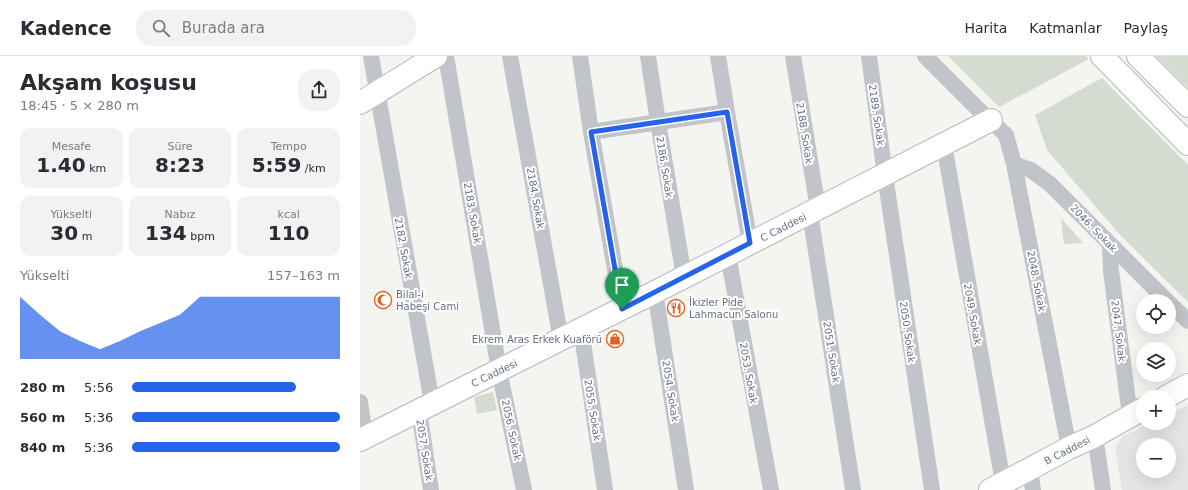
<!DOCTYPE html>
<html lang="tr">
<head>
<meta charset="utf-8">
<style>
  body { margin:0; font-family:"DejaVu Sans",sans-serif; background:#f2f2f3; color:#2b2b33; height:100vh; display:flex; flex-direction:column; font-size:15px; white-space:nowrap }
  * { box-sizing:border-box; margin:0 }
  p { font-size:13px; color:#7c7c81 }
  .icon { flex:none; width:22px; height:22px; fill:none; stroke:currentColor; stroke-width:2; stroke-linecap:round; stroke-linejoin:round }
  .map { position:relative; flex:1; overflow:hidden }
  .sheet { display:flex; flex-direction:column; background:#fff; width:360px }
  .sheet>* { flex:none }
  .fabs { position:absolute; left:776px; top:238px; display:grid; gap:8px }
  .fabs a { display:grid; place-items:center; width:40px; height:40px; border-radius:50%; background:#fff; box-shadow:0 4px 16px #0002; font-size:20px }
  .pin { position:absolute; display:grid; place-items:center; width:34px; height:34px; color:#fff; margin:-41px -17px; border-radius:50% 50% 50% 0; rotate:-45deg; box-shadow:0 0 4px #0007 }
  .pin .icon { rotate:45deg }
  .round { display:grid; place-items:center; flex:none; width:42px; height:42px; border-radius:16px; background:#f2f2f3 }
  .headline { display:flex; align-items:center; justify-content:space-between; height:68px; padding:0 20px }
  h1 { font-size:22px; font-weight:600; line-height:30px }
  .stats { display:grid; grid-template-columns:repeat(3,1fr); gap:6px; height:68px; padding:4px 20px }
  .stats div { display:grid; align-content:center; border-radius:10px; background:#f2f2f3; text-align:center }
  .stats b { font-size:20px; font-weight:600 }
  .stats small { font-size:11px; font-weight:400 }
  .stats p { font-size:11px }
  .chart { height:112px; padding:8px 20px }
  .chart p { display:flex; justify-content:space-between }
  .chart svg { width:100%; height:72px; margin-top:4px; fill:#2563eb; opacity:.7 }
  ul { padding:0 20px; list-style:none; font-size:13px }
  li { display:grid; grid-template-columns:64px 48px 1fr; align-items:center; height:30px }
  li i { height:10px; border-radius:5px; background:#2563eb }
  header { display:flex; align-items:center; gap:24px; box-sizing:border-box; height:56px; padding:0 20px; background:#fff; border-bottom:1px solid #e1e1e2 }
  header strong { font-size:19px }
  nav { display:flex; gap:22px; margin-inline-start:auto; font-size:14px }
  .search { width:280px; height:36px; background:#f2f2f3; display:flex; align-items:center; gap:10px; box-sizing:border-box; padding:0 14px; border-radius:16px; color:#7c7c81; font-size:15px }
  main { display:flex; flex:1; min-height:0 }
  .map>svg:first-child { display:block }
  .built { fill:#e4e6e4; fill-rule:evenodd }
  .green { fill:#d4dbd1 }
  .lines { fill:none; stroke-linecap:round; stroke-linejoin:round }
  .secondary-casing { stroke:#b4b8bc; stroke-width:24 }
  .primary-casing { stroke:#b4b8bc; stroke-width:24 }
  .street { stroke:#c1c4c8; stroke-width:16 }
  .secondary { stroke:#fff; stroke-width:22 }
  .primary { stroke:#fff; stroke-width:22 }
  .route-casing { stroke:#fff; stroke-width:8 }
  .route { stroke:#2563eb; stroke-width:5 }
  .labels { text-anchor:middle; stroke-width:4; stroke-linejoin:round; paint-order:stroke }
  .street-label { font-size:10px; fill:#637181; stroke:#fff }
  .poi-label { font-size:10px; fill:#637181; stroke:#fff; text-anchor:start }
</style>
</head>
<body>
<header>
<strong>Kadence</strong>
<div class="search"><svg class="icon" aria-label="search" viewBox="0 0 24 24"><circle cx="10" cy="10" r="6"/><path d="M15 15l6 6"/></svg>Burada ara</div>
<nav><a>Harita</a><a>Katmanlar</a><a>Paylaş</a></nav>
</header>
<main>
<section class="sheet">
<div class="headline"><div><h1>Akşam koşusu</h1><p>18:45 · 5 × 280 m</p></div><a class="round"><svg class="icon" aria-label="share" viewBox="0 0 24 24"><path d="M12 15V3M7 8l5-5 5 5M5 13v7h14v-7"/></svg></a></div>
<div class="stats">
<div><p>Mesafe</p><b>1.40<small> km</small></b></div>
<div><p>Süre</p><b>8:23</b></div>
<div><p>Tempo</p><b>5:59<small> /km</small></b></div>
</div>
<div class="stats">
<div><p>Yükselti</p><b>30<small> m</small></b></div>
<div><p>Nabız</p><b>134<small> bpm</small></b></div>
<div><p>kcal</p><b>110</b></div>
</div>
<div class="chart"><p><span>Yükselti</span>157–163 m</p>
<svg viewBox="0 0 160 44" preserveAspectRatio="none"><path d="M0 44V6L10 17L20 27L30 33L40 38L50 33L60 27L70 22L80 17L90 6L100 6L110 6L120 6L130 6L140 6L150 6L160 6V44z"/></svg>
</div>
<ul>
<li><b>280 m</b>5:56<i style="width:79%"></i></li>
<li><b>560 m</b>5:36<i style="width:100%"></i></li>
<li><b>840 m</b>5:36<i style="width:100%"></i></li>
</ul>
</section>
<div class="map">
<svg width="828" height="434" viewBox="0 0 828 434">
  <rect width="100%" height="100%" fill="#f4f4f0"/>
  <path class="built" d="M828,349V434H762L755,392L763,380L791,367H809V358ZM783,389H809V415H783Z"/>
  <path class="green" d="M588,0H725L729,3L639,51Z
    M796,0H828V32Z
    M742,22L828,109V246L761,180L687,94L675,59Z
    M701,162L723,187L704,188Z
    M133,336L137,354L117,358L114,341Z"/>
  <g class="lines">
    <g class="secondary-casing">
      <path id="secondary" d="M0,47L76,0
        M806,341L828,329
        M0,384L295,236L631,64
        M630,434L709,392L735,380L783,353"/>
    </g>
    <g class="primary-casing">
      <path id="primary" d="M742,0L828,88
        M778,0L828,50"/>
    </g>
    <path class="street" d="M11,0L72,347
      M86,0L139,314L164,434
      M150,0L201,284
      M220,0L231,76L262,253
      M288,0L298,66L324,221
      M358,0L367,56L390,187
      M433,0L458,153
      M509,0L525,119L572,434
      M565,0L617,52L646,79L654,108L709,392
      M231,76L367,56
      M584,88L643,427
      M654,108L671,114L690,128L807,245
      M450,157L493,434
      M750,189L751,215L770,360
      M368,199L411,434
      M295,236L326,434
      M809,247L828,265
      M221,273L245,434
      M0,346L5,381
      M59,355L71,434
      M735,380L743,434
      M670,414L673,434"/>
    <use href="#secondary" class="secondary"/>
    <use href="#primary" class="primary"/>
  </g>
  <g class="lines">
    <g class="route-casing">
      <path id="route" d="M367,56L390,187L262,253L231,76Z"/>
    </g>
    <use href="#route" class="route"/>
  </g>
  <defs>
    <g id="mosque-ring" transform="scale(0.9)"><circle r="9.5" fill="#fff" stroke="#df6025" stroke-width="1.5"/><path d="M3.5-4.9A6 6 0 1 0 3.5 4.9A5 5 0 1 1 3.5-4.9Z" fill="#df6025"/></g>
    <g id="restaurant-ring" transform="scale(0.9)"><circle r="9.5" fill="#fff" stroke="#df6025" stroke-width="1.5"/><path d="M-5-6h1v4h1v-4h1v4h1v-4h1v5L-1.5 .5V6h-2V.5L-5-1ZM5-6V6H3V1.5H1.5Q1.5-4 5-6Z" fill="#df6025"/></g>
    <g id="shop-ring" transform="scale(0.9)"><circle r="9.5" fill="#fff" stroke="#df6025" stroke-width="1.5"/><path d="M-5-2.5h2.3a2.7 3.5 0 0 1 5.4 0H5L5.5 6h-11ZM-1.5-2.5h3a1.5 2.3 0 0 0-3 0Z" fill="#df6025"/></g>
  </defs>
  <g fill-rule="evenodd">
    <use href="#mosque-ring" x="23" y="244"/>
    <use href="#restaurant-ring" x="316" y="252"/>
    <use href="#shop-ring" x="255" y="283"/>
  </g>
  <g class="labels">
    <g class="street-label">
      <text transform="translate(517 59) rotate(82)" y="4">2189. Sokak</text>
      <text transform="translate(445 77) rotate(81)" y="4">2188. Sokak</text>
      <text transform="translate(305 111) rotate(81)" y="4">2186. Sokak</text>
      <text transform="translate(176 142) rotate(80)" y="4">2184. Sokak</text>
      <text transform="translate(113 157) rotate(80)" y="4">2183. Sokak</text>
      <text transform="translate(423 171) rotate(-27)" y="4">C Caddesi</text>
      <text transform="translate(734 172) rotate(46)" y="4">2046. Sokak</text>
      <text transform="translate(44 192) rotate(80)" y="4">2182. Sokak</text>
      <text transform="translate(677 225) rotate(79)" y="4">2048. Sokak</text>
      <text transform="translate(613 258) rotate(80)" y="4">2049. Sokak</text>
      <text transform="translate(759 275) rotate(83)" y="4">2047. Sokak</text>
      <text transform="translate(548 276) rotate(82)" y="4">2050. Sokak</text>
      <text transform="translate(472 296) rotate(81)" y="4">2051. Sokak</text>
      <text transform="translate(134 317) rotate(-26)" y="4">C Caddesi</text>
      <text transform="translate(389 317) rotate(80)" y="4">2053. Sokak</text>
      <text transform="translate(311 335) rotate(81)" y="4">2054. Sokak</text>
      <text transform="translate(233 354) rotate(81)" y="4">2055. Sokak</text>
      <text transform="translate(152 374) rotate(78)" y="4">2056. Sokak</text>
      <text transform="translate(65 394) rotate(81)" y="4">2057. Sokak</text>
      <text transform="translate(707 394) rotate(-27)" y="4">B Caddesi</text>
    </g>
    <g class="poi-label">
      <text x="36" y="242">Bilal-i<tspan x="36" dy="12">Habeşi Cami</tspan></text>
      <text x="329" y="250">İkizler Pide<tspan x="329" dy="12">Lahmacun Salonu</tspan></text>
      <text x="242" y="287" text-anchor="end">Ekrem Aras Erkek Kuaförü</text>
    </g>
  </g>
</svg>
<div class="fabs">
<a><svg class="icon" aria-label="locate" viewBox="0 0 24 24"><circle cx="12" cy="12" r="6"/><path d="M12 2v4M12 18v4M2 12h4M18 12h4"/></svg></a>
<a><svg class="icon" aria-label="layers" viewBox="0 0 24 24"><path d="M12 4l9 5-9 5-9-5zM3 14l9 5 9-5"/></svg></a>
<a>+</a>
<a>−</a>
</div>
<div class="pin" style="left:262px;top:253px;background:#1e9e55"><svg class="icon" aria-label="arrive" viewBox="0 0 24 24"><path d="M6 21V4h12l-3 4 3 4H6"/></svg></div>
</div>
</main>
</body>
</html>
